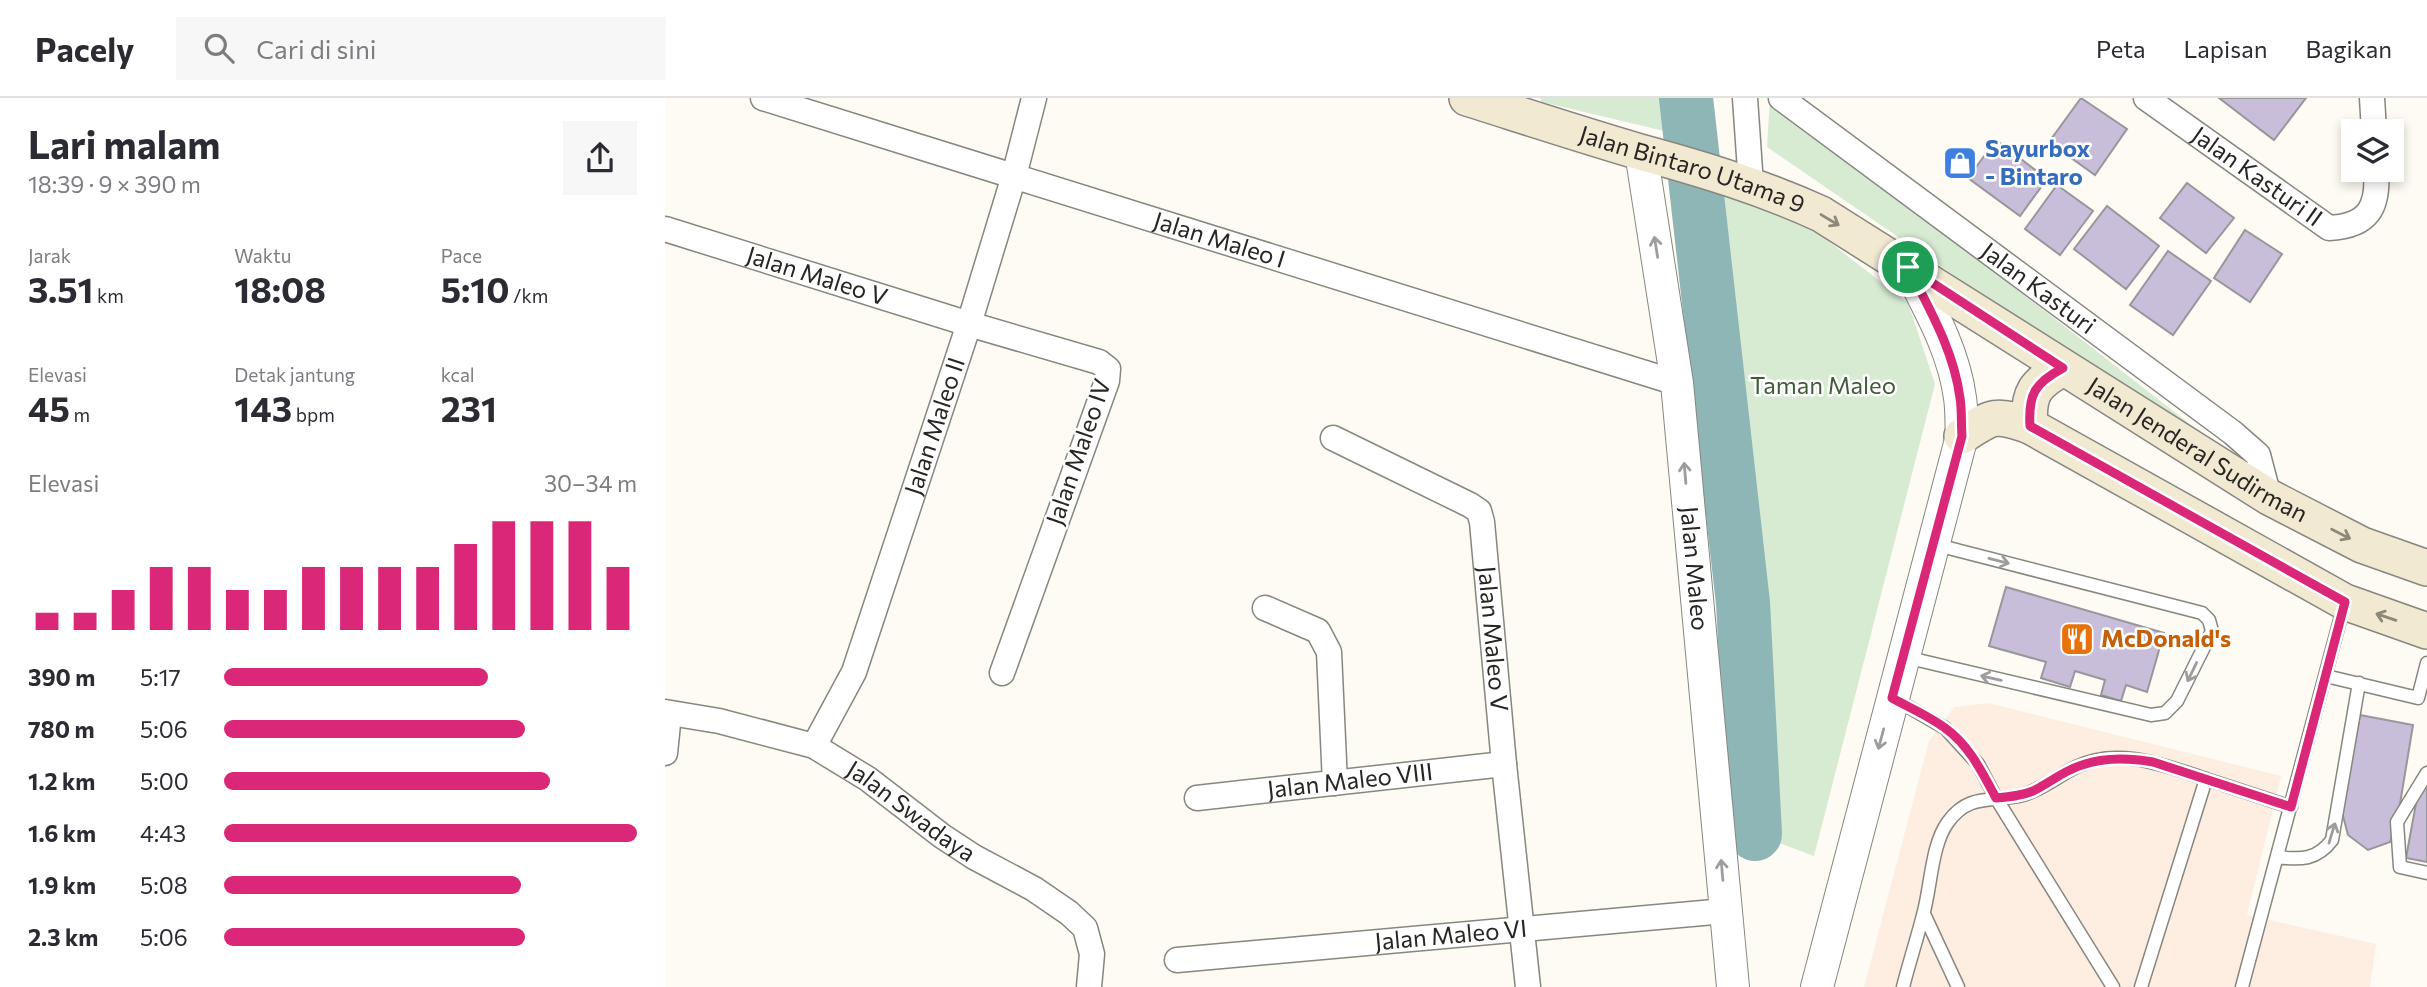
<!DOCTYPE html>
<html lang="id">
<head>
<meta charset="utf-8">
<style>
  body { margin:0; font-family:Commissioner,sans-serif; background:#f7f7f7; color:#2b2b33; height:100vh; display:flex; flex-direction:column; font-size:26px; white-space:nowrap }
  * { box-sizing:border-box; margin:0 }
  p { font-size:23px; color:#7c7c81 }
  .icon { flex:none; width:38px; height:38px; fill:none; stroke:currentColor; stroke-width:2; stroke-linecap:round; stroke-linejoin:round }
  .map { position:relative; flex:1; overflow:hidden }
  .side { display:flex; flex-direction:column; background:#fff; width:665px }
  .side>* { flex:none }
  .buttons { position:absolute; left:1676px; top:21px; display:grid; gap:14px }
  .buttons a { display:grid; place-items:center; width:63px; height:63px; border-radius:0px; background:#fff; box-shadow:0 4px 10px #0003; font-size:35px }
  .pin { position:absolute; display:grid; place-items:center; width:60px; height:60px; color:#fff; margin:-30px; border:4px solid #fff; border-radius:50%; box-shadow:0 2px 7px #0007 }
  .round { display:grid; place-items:center; flex:none; width:74px; height:74px; border-radius:0px; background:#f7f7f7 }
  .headline { display:flex; align-items:center; justify-content:space-between; height:119px; padding:0 28px }
  h1 { font-size:38px; font-weight:700; line-height:52px }
  .figures { display:grid; grid-template-columns:repeat(3,1fr); gap:10px; height:119px; padding:7px 28px }
  .figures div { display:grid; align-content:center }
  .figures b { font-size:35px; font-weight:700 }
  .figures small { font-size:19px; font-weight:400 }
  .figures p { font-size:19px }
  .chart { height:196px; padding:14px 28px }
  .chart p { display:flex; justify-content:space-between }
  .chart svg { width:100%; height:126px; margin-top:7px; stroke:#db2777; stroke-width:6 }
  ul { padding:0 28px; list-style:none; font-size:23px }
  li { display:grid; grid-template-columns:112px 84px 1fr; align-items:center; height:52px }
  li i { height:18px; border-radius:9px; background:#db2777 }
  header { display:flex; align-items:center; gap:42px; box-sizing:border-box; height:98px; padding:0 35px; background:#fff; border-bottom:2px solid #e1e1e2 }
  header strong { font-size:33px }
  nav { display:flex; gap:38px; margin-inline-start:auto; font-size:24px }
  .search { width:490px; height:63px; background:#f7f7f7; display:flex; align-items:center; gap:18px; box-sizing:border-box; padding:0 24px; border-radius:0px; color:#7c7c81; font-size:26px }
  main { display:flex; flex:1; min-height:0 }
  .map>svg:first-child { display:block }
  .commercial { fill:#fdeee1 }
  .green { fill:#d7ead2 }
  .lines { fill:none; stroke-linecap:round; stroke-linejoin:round }
  .river { stroke:#8fb6b6; stroke-width:54 }
  .building { fill:#c9beda; stroke:#98969c; stroke-width:2 }
  .service-casing { stroke:#87867f; stroke-width:15 }
  .minor-casing { stroke:#87867f; stroke-width:27 }
  .tertiary-casing { stroke:#87867f; stroke-width:34 }
  .secondary-casing { stroke:#87867f; stroke-width:38 }
  .service { stroke:#fff; stroke-width:12 }
  .minor { stroke:#fff; stroke-width:24 }
  .tertiary { stroke:#fff; stroke-width:32 }
  .secondary { stroke:#f2e9d2; stroke-width:35 }
  .oneway { stroke:#8c887a }
  .oneway2 { stroke:#9e9d9c }
  .route-casing { stroke:#fff; stroke-width:14 }
  .route { stroke:#db2777; stroke-width:9 }
  .labels { text-anchor:middle; stroke-width:5; stroke-linejoin:round; paint-order:stroke }
  .shop-label { font-size:24px; font-weight:bold; fill:#366cbe; stroke:#fff; text-anchor:start }
  .street-label { font-size:24px; fill:#272623; stroke:#fff }
  .park-label { font-size:24px; fill:#3e5c35; stroke:#fff }
  .food-label { font-size:24px; font-weight:bold; fill:#c56008; stroke:#fff; text-anchor:start }
</style>
</head>
<body>
<header>
<strong>Pacely</strong>
<div class="search"><svg class="icon" aria-label="search" viewBox="0 0 24 24"><circle cx="10" cy="10" r="6"/><path d="M15 15l6 6"/></svg>Cari di sini</div>
<nav><a>Peta</a><a>Lapisan</a><a>Bagikan</a></nav>
</header>
<main>
<section class="side">
<div class="headline"><div><h1>Lari malam</h1><p>18:39 · 9 × 390 m</p></div><a class="round"><svg class="icon" aria-label="share" viewBox="0 0 24 24"><path d="M12 15V3M7 8l5-5 5 5M5 13v7h14v-7"/></svg></a></div>
<div class="figures">
<div><p>Jarak</p><b>3.51<small> km</small></b></div>
<div><p>Waktu</p><b>18:08</b></div>
<div><p>Pace</p><b>5:10<small> /km</small></b></div>
</div>
<div class="figures">
<div><p>Elevasi</p><b>45<small> m</small></b></div>
<div><p>Detak jantung</p><b>143<small> bpm</small></b></div>
<div><p>kcal</p><b>231</b></div>
</div>
<div class="chart"><p><span>Elevasi</span>30–34 m</p>
<svg viewBox="0 0 160 44" preserveAspectRatio="none"><path d="M5 44V38M15 44V38M25 44V30M35 44V22M45 44V22M55 44V30M65 44V30M75 44V22M85 44V22M95 44V22M105 44V22M115 44V14M125 44V6M135 44V6M145 44V6M155 44V22"/></svg>
</div>
<ul>
<li><b>390 m</b>5:17<i style="width:64%"></i></li>
<li><b>780 m</b>5:06<i style="width:73%"></i></li>
<li><b>1.2 km</b>5:00<i style="width:79%"></i></li>
<li><b>1.6 km</b>4:43<i style="width:100%"></i></li>
<li><b>1.9 km</b>5:08<i style="width:72%"></i></li>
<li><b>2.3 km</b>5:06<i style="width:73%"></i></li>
</ul>
</section>
<div class="map">
<svg width="1762" height="889" viewBox="0 0 1762 889">
  <rect width="100%" height="100%" fill="#fdfbf3"/>
  <path class="commercial" d="M1323,605L1616,678L1582,817L1711,846L1705,889H1199L1264,643L1289,609Z"/>
  <path class="green" d="M875,0H1024L1029,40L877,4Z
    M1105,0H1106L1584,372L1430,274L1102,49Z
    M1028,84L1082,103L1149,132L1243,205L1270,286L1149,758L1090,736L1040,164Z"/>
  <g class="lines">
    <path class="river" d="M1021,0L1078,505L1090,736"/>
  </g>
  <path class="building" d="M1416,0L1462,31L1430,77L1384,44Z
    M1554,0H1641L1609,42Z
    M1331,42L1382,81L1355,118L1303,80Z
    M1522,85L1569,120L1541,155L1495,120Z
    M1392,87L1428,113L1395,157L1360,131Z
    M1442,108L1494,148L1461,191L1409,151Z
    M1580,132L1617,156L1585,204L1549,180Z
    M1503,153L1546,183L1508,237L1465,207Z
    M1341,489L1499,535L1482,594L1461,587L1456,603L1436,597L1440,582L1410,573L1405,589L1376,580L1381,564L1324,548Z
    M1695,617L1748,627L1732,724L1725,744L1703,752L1683,737L1677,714Z
    M1754,689L1762,690V764L1741,760Z"/>
  <g class="lines">
    <g class="service-casing">
      <path id="service" d="M1240,559L1486,617L1500,615L1512,603L1547,533L1544,522L1537,515L1268,446
        M1661,578L1753,600L1762,565
        M1228,600L1280,630L1313,666L1331,700L1448,889
        M1762,675L1732,724L1735,769L1762,775
        M1612,759C1636,762 1652,762 1667,742L1694,585
        M1259,816L1293,889
        M1238,889C1244,865 1252,841 1258,817C1266,790 1266,747 1283,724C1303,696 1325,704 1354,698C1375,693 1393,678 1411,669C1453,648 1501,668 1541,681
        M1476,889L1541,681L1626,709
        M1577,889L1679,507"/>
    </g>
    <g class="minor-casing">
      <g id="minor">
        <path id="s1" d="M98,0L1012,285"/>
        <path d="M1080,0L1086,87"/>
        <path id="s2" d="M1116,0L1568,335L1593,357L1604,399"/>
        <path id="s3" d="M1481,0L1664,130C1703,128 1714,110 1711,72"/>
        <path d="M1707,0L1709,33"/>
        <path id="s4" d="M0,131L304,226L434,264L443,271L442,283L337,575"/>
        <path id="s5" d="M668,340L805,407L814,413L817,424L839,666L863,889"/>
        <path d="M600,510L653,533L664,554L670,685"/>
        <path id="s6" d="M0,614L54,623L149,648L203,681L277,738L309,759L369,791L404,815L420,830L427,856L424,889"/>
        <path id="s7" d="M149,648L189,574L304,226L349,78L369,0"/>
        <path d="M0,655L4,616"/>
        <path id="s8" d="M532,700L839,666"/>
        <path id="s9" d="M512,862L1060,813"/>
      </g>
    </g>
    <g class="tertiary-casing">
      <g id="tertiary">
        <path id="s10" d="M976,54L1012,285L1068,889"/>
        <path d="M1152,889L1297,338C1296,326 1297,312 1295,300C1289,253 1264,210 1243,169"/>
      </g>
    </g>
    <g class="secondary-casing">
      <g id="secondary">
        <path id="s11" d="M802,0C859,18 917,37 975,54C1037,71 1097,89 1156,116L1604,399L1697,447L1762,470"/>
        <path d="M1365,328C1362,296 1370,285 1398,270"/>
        <path d="M1297,338C1327,318 1330,315 1365,328L1680,504L1762,533"/>
      </g>
    </g>
    <use href="#service" class="service"/>
    <use href="#minor" class="minor"/>
    <use href="#tertiary" class="tertiary"/>
    <use href="#secondary" class="secondary"/>
  </g>
  <defs><path id="oneway-shaft" d="M-6 0H5M1.5-3L5.5 0L1.5 3" fill="none" stroke-width="1.6" stroke-linecap="round" stroke-linejoin="round" transform="scale(1.75)"/></defs>
  <g class="oneway">
    <use href="#oneway-shaft" transform="translate(1165 122) rotate(31)"/>
    <use href="#oneway-shaft" transform="translate(1676 436) rotate(27)"/>
    <use href="#oneway-shaft" transform="translate(1721 519) rotate(-161)"/>
  </g>
  <g class="oneway2">
    <use href="#oneway-shaft" transform="translate(991 149) rotate(-99)"/>
    <use href="#oneway-shaft" transform="translate(1020 375) rotate(-95)"/>
    <use href="#oneway-shaft" transform="translate(1334 463) rotate(14)"/>
    <use href="#oneway-shaft" transform="translate(1527 574) rotate(116)"/>
    <use href="#oneway-shaft" transform="translate(1326 580) rotate(-167)"/>
    <use href="#oneway-shaft" transform="translate(1216 641) rotate(105)"/>
    <use href="#oneway-shaft" transform="translate(1667 735) rotate(-73)"/>
    <use href="#oneway-shaft" transform="translate(1057 772) rotate(-95)"/>
  </g>
  <g class="lines">
    <g class="route-casing">
      <path id="route" d="M1243,169L1398,270C1370,285 1363,296 1365,328L1680,504L1626,709L1488,664C1464,660 1440,659 1417,667C1400,672 1384,685 1368,693C1356,698 1344,699 1331,700C1317,674 1304,647 1280,630C1264,618 1245,610 1227,600L1297,338C1296,326 1297,312 1295,300C1289,253 1264,210 1243,169Z"/>
    </g>
    <use href="#route" class="route"/>
  </g>
  <defs>
    <g id="shop-square" transform="scale(1.75)"><rect x="-9" y="-9" width="18" height="18" rx="4" fill="#3f7fe0" stroke="#fff"/><path d="M-5-2.5h2.3a2.7 3.5 0 0 1 5.4 0H5L5.5 6h-11ZM-1.5-2.5h3a1.5 2.3 0 0 0-3 0Z" fill="#fff"/></g>
    <g id="restaurant-square" transform="scale(1.75)"><rect x="-9" y="-9" width="18" height="18" rx="4" fill="#e8710a" stroke="#fff"/><path d="M-5-6h1v4h1v-4h1v4h1v-4h1v5L-1.5 .5V6h-2V.5L-5-1ZM5-6V6H3V1.5H1.5Q1.5-4 5-6Z" fill="#fff"/></g>
  </defs>
  <g fill-rule="evenodd">
    <use href="#shop-square" x="1295" y="65"/>
    <use href="#restaurant-square" x="1412" y="541"/>
  </g>
  <g class="labels">
    <g class="shop-label">
      <text x="1320" y="59">Sayurbox<tspan x="1320" dy="28">- Bintaro</tspan></text>
    </g>
    <g class="street-label">
      <text dy="8" stroke="none"><textPath href="#s11" startOffset="236">Jalan Bintaro Utama 9</textPath></text>
      <text dy="8" stroke="none"><textPath href="#s3" startOffset="136">Jalan Kasturi II</textPath></text>
      <text dy="8" stroke="none"><textPath href="#s1" startOffset="478">Jalan Maleo I</textPath></text>
      <text dy="8" stroke="none"><textPath href="#s4" startOffset="159">Jalan Maleo V</textPath></text>
      <text dy="8" stroke="none"><textPath href="#s2" startOffset="320">Jalan Kasturi</textPath></text>
      <text dy="8" stroke="none"><textPath href="#s7" startOffset="343">Jalan Maleo II</textPath></text>
      <text dy="8" stroke="none"><textPath href="#s11" startOffset="817">Jalan Jenderal Sudirman</textPath></text>
      <text transform="translate(414 354) rotate(-71)" y="8">Jalan Maleo IV</text>
      <text dy="8" stroke="none"><textPath href="#s10" startOffset="420">Jalan Maleo</textPath></text>
      <text dy="8" stroke="none"><textPath href="#s5" startOffset="292">Jalan Maleo V</textPath></text>
      <text dy="8" stroke="none"><textPath href="#s8" startOffset="154">Jalan Maleo VIII</textPath></text>
      <text dy="8" stroke="none"><textPath href="#s6" startOffset="270">Jalan Swadaya</textPath></text>
      <text dy="8" stroke="none"><textPath href="#s9" startOffset="275">Jalan Maleo VI</textPath></text>
    </g>
    <g class="park-label">
      <text x="1158" y="296">Taman Maleo</text>
    </g>
    <g class="food-label">
      <text x="1436" y="549">McDonald's</text>
    </g>
  </g>
</svg>
<div class="buttons">
<a><svg class="icon" aria-label="layers" viewBox="0 0 24 24"><path d="M12 4l9 5-9 5-9-5zM3 14l9 5 9-5"/></svg></a>
</div>
<div class="pin" style="left:1243px;top:169px;background:#1e9e55"><svg class="icon" aria-label="arrive" viewBox="0 0 24 24"><path d="M6 21V4h12l-3 4 3 4H6"/></svg></div>
</div>
</main>
</body>
</html>
